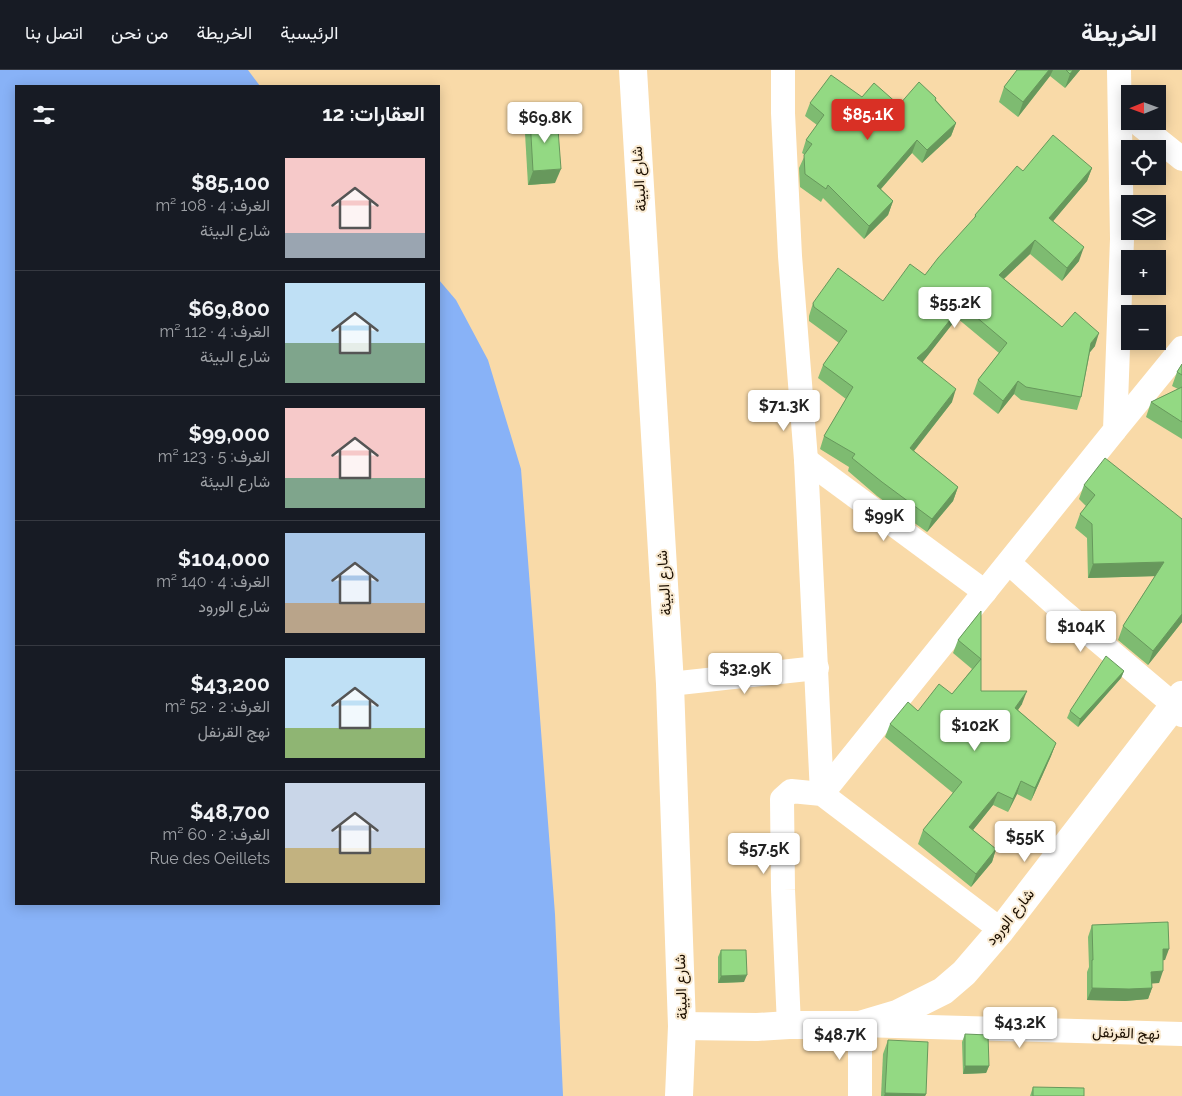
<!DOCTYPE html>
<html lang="ar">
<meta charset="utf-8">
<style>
:root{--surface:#171b24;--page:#20242c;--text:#f1f3f6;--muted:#9ea1a6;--line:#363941;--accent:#d93025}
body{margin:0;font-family:Raleway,Vazirmatn,sans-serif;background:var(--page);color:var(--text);direction:rtl;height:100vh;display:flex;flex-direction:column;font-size:19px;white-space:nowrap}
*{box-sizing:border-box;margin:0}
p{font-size:16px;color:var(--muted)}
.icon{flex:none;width:28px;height:28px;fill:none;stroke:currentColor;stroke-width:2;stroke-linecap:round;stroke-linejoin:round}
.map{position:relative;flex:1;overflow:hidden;direction:ltr}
.drawer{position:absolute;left:15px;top:15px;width:425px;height:820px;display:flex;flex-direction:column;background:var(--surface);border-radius:0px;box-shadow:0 2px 12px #0003;direction:rtl}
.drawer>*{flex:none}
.needle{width:32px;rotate:269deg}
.fabs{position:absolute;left:1121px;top:15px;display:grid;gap:10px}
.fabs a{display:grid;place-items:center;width:45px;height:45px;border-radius:0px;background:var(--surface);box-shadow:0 2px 12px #0003;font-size:25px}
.price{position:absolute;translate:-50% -42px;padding:0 11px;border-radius:5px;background:#fff;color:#222;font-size:16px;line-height:32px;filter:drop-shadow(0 1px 2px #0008)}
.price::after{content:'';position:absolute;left:50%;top:30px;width:15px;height:11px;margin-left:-8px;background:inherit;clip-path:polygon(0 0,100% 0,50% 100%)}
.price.current{background:var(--accent);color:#fff}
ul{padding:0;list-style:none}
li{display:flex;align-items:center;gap:15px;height:125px;padding:0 15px}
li+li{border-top:1px solid var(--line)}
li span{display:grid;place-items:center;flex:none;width:140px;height:100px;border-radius:0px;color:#555}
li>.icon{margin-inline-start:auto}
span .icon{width:60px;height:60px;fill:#fffc;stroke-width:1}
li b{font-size:21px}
h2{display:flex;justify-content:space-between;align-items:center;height:60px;padding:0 15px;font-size:21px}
header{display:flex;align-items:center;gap:30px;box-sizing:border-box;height:70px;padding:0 25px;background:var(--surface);border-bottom:1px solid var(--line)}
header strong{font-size:24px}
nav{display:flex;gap:28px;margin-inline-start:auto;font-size:18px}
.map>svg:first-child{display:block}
</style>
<header>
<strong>الخريطة</strong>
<nav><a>الرئيسية</a><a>الخريطة</a><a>من نحن</a><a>اتصل بنا</a></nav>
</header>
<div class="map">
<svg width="1182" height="1026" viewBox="0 0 1182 1026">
<rect width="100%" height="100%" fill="#f9daa8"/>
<path fill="#88b2f7" d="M0 0H248L260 16H16V834H439V210L456 230 488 290 521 399 555 844 563 1026H0Z"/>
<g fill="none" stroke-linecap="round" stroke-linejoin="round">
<g stroke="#fff" stroke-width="24">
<path d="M783 0V43L790 186 806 390 822 724"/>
<path d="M1135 51 1182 89"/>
<path d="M1115 360 1182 278"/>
<path d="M806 390 985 522"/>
<path d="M1009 493 1059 538 1174 635 1182 645"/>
<path d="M670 614 817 598"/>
<path d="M822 724 1115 360 1122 169 1119 0"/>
<path d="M789 955 783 820 782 729 791 721 822 724 1001 860"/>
<path d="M860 1026V955L1182 964"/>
</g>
<g stroke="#fff" stroke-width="28">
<path d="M633 0 670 614 682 956 679 1026"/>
<path d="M682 956 757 957 789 955H860L897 944 943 921 964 903 1001 860 1182 625"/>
</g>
</g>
<g fill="#7ebb71">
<path d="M1017 0H1080L1065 18 1050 6 1018 47 999 32 1004 17Z"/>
<path d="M936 28V30L956 53 951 66 922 93 912 83 881 119 893 131 888 145 864 169 823 128 821 132 800 117 799 98 805 85 802 83 806 70 817 55 805 46 810 33 899 35Z"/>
<path d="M530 48 555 113 528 115 525 63Z"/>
<path d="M1092 98 1087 111 1053 151 1079 191 1062 211 1030 184 1004 209 1062 257 1095 276 1090 282 1081 327 1077 340 1021 330 1014 324 998 344 973 324 978 310 999 283 957 248 922 292 952 332 914 381 958 417 953 431 927 462 877 426 848 401 849 397 820 379 824 366 846 329 818 308 823 295 839 273 809 251V246L813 233 883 231 925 205 974 149 975 145 1023 101Z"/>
<path d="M1182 294V369L1146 347 1151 332 1178 319 1172 316 1177 302Z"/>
<path d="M1084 415 1182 449V552L1148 595 1118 570 1123 556 1155 506 1088 508 1087 468 1075 458 1080 444 1086 436 1079 429Z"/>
<path d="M981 541V621L1022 634 1018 640 1056 673 1051 686 1031 731 1017 724 1008 742 993 735 973 760 996 779 992 792 971 817 918 774 923 760 953 723 885 667 890 654 952 624 972 599 953 583 958 570Z"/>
<path d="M1124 601 1121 608 1078 657 1067 648 1070 641Z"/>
<path d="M1092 855 1165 890H1163L1159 913H1152V918L1148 929 1125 931 1087 930V902L1089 897 1088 867Z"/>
<path d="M721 880 744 912 718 913V887Z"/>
<path d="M965 964 989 996 986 1003 963 1004 962 972Z"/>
<path d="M888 970 926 1024 925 1026H881L883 984Z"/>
<path d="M1033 1017 1084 1026H1030Z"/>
</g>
<g fill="#67985c">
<path d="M1049 0H1053L1050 6 1018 47 1023 32Z"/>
<path d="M1073 0H1080L1065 18 1070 4Z"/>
<path d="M956 53 951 66 922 93 927 80Z"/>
<path d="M917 70 912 83 872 129 877 116Z"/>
<path d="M1092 98 1087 111 1044 162 1049 148Z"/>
<path d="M561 99 555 113 528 115 533 101Z"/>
<path d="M893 131 888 145 864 169 869 156Z"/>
<path d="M1035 170 1030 184 994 218 999 205Z"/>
<path d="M1084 177 1079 191 1062 211 1067 198Z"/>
<path d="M962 235 957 248 922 293 917 288Z"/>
<path d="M1099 263 1095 276 1086 287 1091 273Z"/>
<path d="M1018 311 1014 324 998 344 1003 331Z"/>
<path d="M956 319 952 332 905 392 910 378Z"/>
<path d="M958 417 953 431 927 462 932 449Z"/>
<path d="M1164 492 1159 506 1088 508 1093 494Z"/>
<path d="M1182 544V552L1148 595 1153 581Z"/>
<path d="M1124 601 1121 608 1078 657 1080 649Z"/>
<path d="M1027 621 1022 634 1010 651 1015 638Z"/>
<path d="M1056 673 1051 686 1031 731 1035 718Z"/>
<path d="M1021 711 1017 724 1008 742 1013 729Z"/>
<path d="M998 722 993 735 965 770 969 757Z"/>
<path d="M996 779 992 792 971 817 976 804Z"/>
<path d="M1163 879H1169L1165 890 1158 891Z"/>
<path d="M1163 901 1159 913 1147 914 1151 902Z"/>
<path d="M747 905 744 912 718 913 721 906Z"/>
<path d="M1092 918H1152L1148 929 1125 931 1087 930Z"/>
<path d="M965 996H989L986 1003 963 1004Z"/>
<path d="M885 1023 926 1024 925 1026H884Z"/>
</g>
<g fill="#93d983" stroke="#67985c">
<path d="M1017 0H1049L1023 32 1004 17Z"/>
<path d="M1066 0H1073L1070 4Z"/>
<path d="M831 5 862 27 874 13 899 35 919 12 936 28 935 30 956 53 927 80 917 70 877 116 893 131 869 156 828 115 826 119 805 104 804 85 812 74 806 70 824 45 810 33Z"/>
<path d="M557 46 561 99 533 101 530 48Z"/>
<path d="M1053 65 1092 98 1049 148 1084 177 1067 198 1035 170 999 205 1062 257 1075 242 1099 263 1091 273 1081 327 1026 317 1018 311 1003 331 978 310 1007 273 962 235 927 279 917 288 956 319 910 378 958 417 932 449 882 412 852 388 855 384 824 366 853 317 823 295 847 261 814 237 813 233 838 198 883 231 910 194 925 205 938 188 976 146 975 145 1017 96 1023 101Z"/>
<path d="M1182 294V305L1177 302Z"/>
<path d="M1182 317V352L1151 332Z"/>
<path d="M1105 388 1182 449V544L1153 581 1123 556 1164 492 1093 494 1092 454 1080 444 1095 425 1084 415Z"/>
<path d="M981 541V621H1027L1015 638 1056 673 1035 718 1021 711 1013 729 998 722 969 757 996 779 976 804 923 760 962 712 890 654 908 632 918 641 939 614 952 624 981 589 958 570Z"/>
<path d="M1106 586 1124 601 1080 649 1070 641Z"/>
<path d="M1168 852 1169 879H1163V901L1151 902 1152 918 1129 919 1092 918V890H1093L1092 855Z"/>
<path d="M721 880H746L747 905 721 906Z"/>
<path d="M965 964 988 965 989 996H965Z"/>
<path d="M888 970 928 972 926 1024 885 1023Z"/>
<path d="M1033 1017 1084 1018V1026H1033Z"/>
</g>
<g text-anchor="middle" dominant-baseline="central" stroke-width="4" stroke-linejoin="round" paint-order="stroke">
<g font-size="15" fill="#1c0f00" stroke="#f9ead1">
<text transform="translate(639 109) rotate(-94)">شارع البيئة</text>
<text transform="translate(664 513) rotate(-94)">شارع البيئة</text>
<text transform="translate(1010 847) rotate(-51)">شارع الورود</text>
<text transform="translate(681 917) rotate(-92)">شارع البيئة</text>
<text transform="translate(1126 963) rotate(2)">نهج القرنفل</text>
</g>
</g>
</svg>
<div class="fabs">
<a><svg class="needle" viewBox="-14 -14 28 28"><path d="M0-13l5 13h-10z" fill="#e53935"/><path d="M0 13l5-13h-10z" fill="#9ea1a6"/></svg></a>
<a><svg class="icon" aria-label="locate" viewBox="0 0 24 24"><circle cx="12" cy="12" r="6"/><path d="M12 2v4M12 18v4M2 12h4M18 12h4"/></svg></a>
<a><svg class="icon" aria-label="layers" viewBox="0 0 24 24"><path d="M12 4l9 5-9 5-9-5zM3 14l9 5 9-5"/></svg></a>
<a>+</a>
<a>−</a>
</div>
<b class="price current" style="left:868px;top:71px">$85.1K</b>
<b class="price" style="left:545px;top:74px">$69.8K</b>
<b class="price" style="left:955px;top:259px">$55.2K</b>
<b class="price" style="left:784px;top:362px">$71.3K</b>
<b class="price" style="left:884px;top:472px">$99K</b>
<b class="price" style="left:1081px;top:583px">$104K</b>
<b class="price" style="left:745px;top:625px">$32.9K</b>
<b class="price" style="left:975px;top:682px">$102K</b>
<b class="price" style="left:1025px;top:793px">$55K</b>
<b class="price" style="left:764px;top:805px">$57.5K</b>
<b class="price" style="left:1020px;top:979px">$43.2K</b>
<b class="price" style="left:840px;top:991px">$48.7K</b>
<section class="drawer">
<h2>العقارات: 12<svg class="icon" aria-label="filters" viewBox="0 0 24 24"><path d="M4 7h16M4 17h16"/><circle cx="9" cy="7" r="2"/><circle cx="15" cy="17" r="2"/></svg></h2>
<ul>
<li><span style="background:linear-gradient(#f6c9c9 75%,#9aa5b1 0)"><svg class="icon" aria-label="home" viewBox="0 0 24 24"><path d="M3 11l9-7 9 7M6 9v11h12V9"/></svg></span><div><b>$85,100</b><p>الغرف: 4 · 108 m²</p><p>شارع البيئة</p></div></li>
<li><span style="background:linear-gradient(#bfe0f5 60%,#7fa58c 0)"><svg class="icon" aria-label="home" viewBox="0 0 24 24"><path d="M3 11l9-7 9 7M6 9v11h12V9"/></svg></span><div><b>$69,800</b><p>الغرف: 4 · 112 m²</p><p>شارع البيئة</p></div></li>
<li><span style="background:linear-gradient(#f6c9c9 70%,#7fa58c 0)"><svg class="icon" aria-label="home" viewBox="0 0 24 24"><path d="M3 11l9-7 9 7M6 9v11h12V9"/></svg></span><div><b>$99,000</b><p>الغرف: 5 · 123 m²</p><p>شارع البيئة</p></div></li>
<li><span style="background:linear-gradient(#a9c7e8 70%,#b9a48a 0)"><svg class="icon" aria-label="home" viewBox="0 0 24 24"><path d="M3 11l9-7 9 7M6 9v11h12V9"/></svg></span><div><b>$104,000</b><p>الغرف: 4 · 140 m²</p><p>شارع الورود</p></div></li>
<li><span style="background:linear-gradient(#bfe0f5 70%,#8fb573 0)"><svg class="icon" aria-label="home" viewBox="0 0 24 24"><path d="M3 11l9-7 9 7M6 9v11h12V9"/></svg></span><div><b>$43,200</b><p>الغرف: 2 · 52 m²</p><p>نهج القرنفل</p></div></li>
<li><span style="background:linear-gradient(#c9d6e8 65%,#c2b280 0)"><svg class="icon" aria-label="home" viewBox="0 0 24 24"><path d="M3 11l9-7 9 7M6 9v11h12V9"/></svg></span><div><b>$48,700</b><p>الغرف: 2 · 60 m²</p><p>Rue des Oeillets</p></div></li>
</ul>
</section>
</div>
